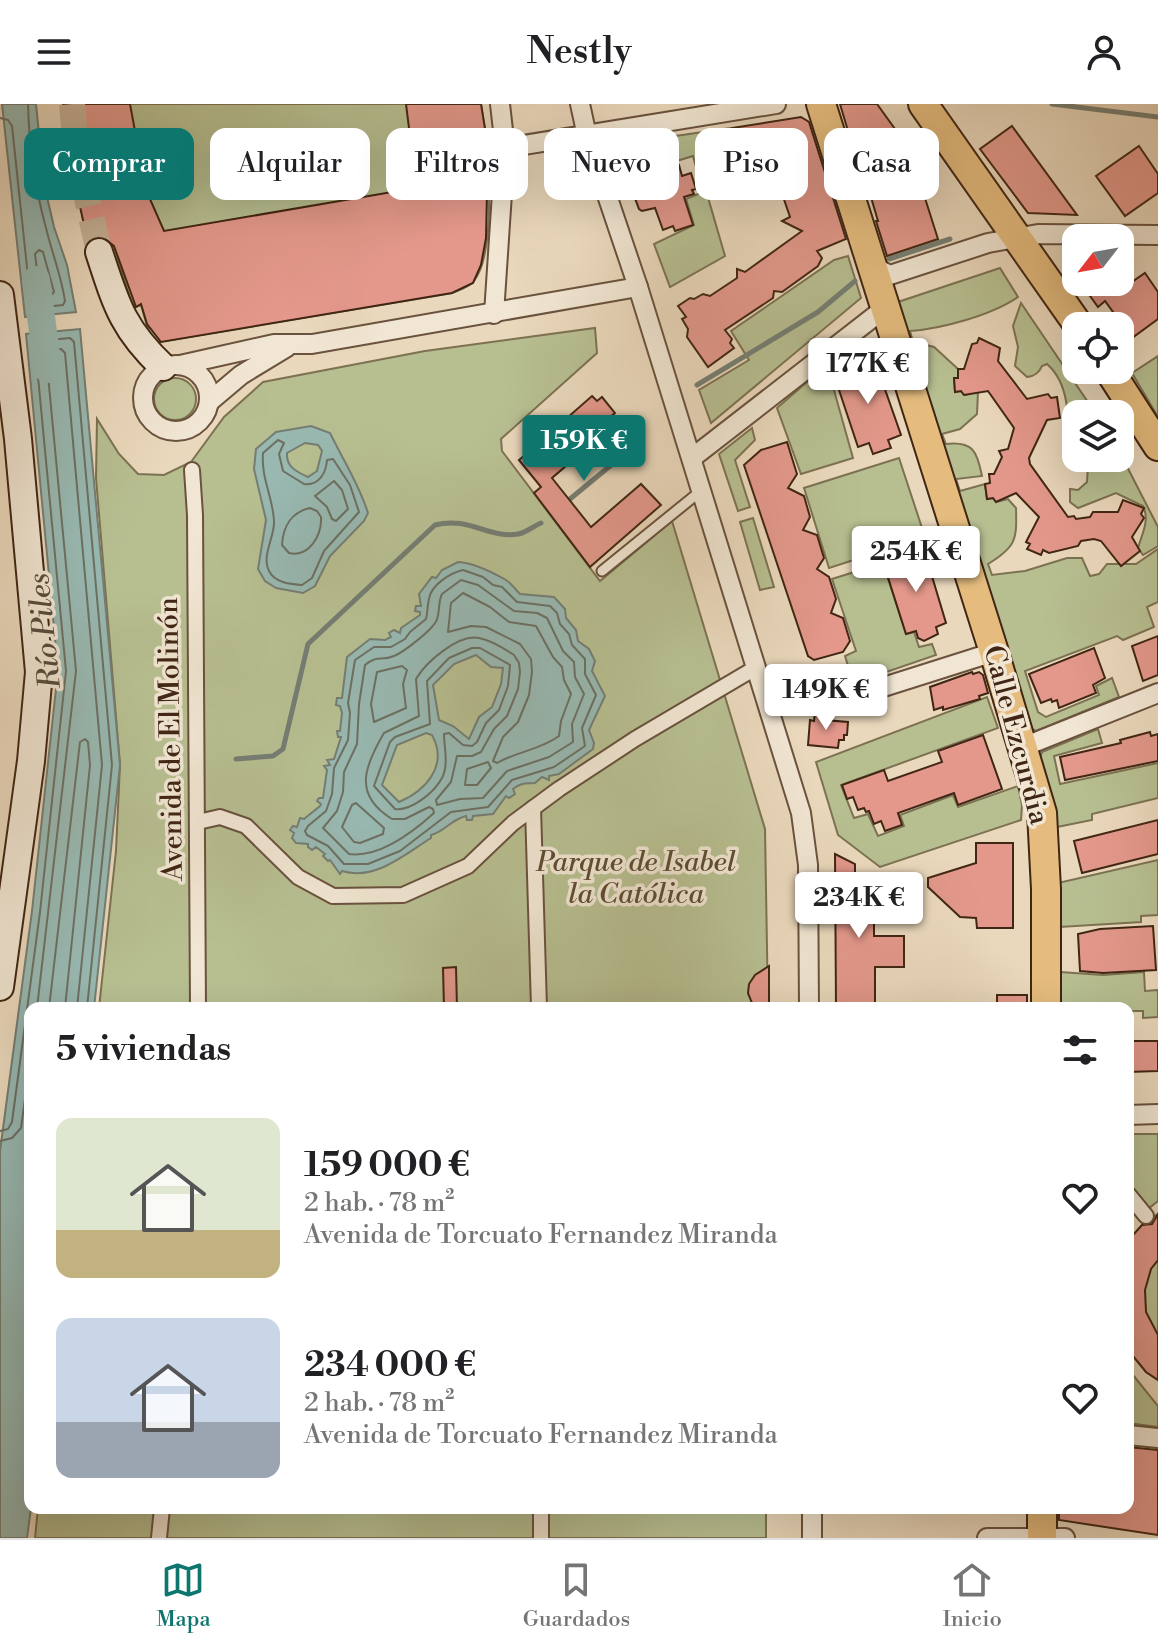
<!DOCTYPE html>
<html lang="es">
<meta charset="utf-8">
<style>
:root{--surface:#fff;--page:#f2f2f2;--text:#202124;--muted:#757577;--line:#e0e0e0;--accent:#0f766e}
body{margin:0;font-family:"Libre Bodoni",serif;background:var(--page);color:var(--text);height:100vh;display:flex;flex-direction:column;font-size:30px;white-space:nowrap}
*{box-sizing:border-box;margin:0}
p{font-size:26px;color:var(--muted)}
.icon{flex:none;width:44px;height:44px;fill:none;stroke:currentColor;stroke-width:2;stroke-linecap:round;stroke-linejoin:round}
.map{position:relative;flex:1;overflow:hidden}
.details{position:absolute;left:24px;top:898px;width:1110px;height:512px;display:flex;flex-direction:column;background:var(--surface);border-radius:16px;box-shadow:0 8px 32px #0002}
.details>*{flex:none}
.guide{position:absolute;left:24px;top:24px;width:1110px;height:72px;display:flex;gap:16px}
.needle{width:52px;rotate:239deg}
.buttons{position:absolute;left:1062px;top:120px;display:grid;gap:16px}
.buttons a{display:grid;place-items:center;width:72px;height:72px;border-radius:16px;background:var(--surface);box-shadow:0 8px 32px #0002;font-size:40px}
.price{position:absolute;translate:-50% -68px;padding:0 18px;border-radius:8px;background:#fff;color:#222;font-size:26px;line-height:52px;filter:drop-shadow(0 2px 4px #0008)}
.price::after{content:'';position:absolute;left:50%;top:48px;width:24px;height:18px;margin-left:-12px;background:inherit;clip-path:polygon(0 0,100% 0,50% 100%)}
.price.on{background:var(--accent);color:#fff}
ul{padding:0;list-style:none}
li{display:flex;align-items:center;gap:24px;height:200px;padding:0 32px}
li span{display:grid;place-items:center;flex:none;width:224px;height:160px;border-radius:16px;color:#555}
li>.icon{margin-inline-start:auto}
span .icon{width:96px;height:96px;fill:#fffc;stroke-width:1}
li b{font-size:34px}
h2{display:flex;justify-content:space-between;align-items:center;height:96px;padding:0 32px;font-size:34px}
.pill{padding:0 28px;border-radius:16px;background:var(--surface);box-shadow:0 8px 32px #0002;font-size:28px;line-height:72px}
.pill.on{background:var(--accent);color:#fff}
header{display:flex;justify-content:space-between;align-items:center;height:104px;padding:0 32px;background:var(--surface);font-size:36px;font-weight:600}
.tabs{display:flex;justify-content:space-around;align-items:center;height:112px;border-top:2px solid var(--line);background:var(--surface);font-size:22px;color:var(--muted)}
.tabs a{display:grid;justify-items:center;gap:4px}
.tabs .on{color:var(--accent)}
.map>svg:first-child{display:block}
</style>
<header><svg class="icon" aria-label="menu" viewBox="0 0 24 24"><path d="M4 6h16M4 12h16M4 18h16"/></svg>Nestly<svg class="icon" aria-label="person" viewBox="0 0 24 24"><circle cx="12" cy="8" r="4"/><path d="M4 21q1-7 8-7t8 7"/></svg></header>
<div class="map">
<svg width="1158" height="1434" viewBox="0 0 1158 1434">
<rect width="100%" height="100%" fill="#ead8bc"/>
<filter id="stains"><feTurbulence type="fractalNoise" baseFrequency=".0025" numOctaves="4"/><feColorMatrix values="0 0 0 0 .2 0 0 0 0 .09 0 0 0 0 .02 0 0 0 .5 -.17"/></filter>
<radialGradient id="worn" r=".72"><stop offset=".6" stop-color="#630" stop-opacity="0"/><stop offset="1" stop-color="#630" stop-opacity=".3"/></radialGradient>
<g fill="#b7bf91" stroke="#7c7252" stroke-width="2">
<path d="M64 0H481C488 39 498 146 474 177 469 183 459 186 452 189L152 239 141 201 133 204 114 142 95 148 83 116Z"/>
<path d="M730 24 746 66 705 83 725 152 670 183 654 140 694 121 686 95 703 88 693 52 631 71 626 53 631 44 641 37Z"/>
<path d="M848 152 861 194 711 319 699 286 749 256 731 227 834 156Z"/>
<path d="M1000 164 1018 193C992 211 941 225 910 227L913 238 934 243 958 265V274L954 275 955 288 961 287 965 291 978 287 977 310 960 325 942 330 946 340C973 337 977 347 982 372L956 375 960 387 985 380 987 395 993 394 996 398 1008 395 1016 404C1017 436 1016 443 988 460L992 471 1025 467 1067 454H1082L1090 472 1099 470 1107 460H1136L1158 445V498L1147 503 1154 523 1123 536 1117 532 1025 567 1038 608 1046 613 1099 591 1096 582 1112 574 1119 593 1036 627 1031 624 898 198Z"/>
<path d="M1021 199 1096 310H1076V352L1067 350C1068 320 1072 282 1047 260L1042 262C1039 269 1035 272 1027 273L1015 262 1018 243 1013 222Z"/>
<path d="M595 224 597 249 501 335 502 347 600 477 672 417 765 725 768 904H99L116 747 120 661 96 374 97 315 119 350 138 370 164 371 191 358 224 313 263 278 425 247Z"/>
<path d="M851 240 856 252 830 272 853 354 801 370 777 304Z"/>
<path d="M1158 252V313L1132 269Z"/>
<circle cx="175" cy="295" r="21"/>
<path d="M752 324 755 336 735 356 750 403 738 407 719 350Z"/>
<path d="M1120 349 1158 423V442L1143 451 1138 444C1142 430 1150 416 1143 402L1116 389 1078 404 1070 398V385L1078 386 1087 378 1088 361 1081 354H1120Z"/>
<path d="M899 354 925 433 829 464 804 384Z"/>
<path d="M753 414 774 483 760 486 740 418Z"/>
<path d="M883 459 906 530 914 528 919 543 932 540 936 551 866 575H852L845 552 856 547 832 475Z"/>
<path d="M987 593 998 624 841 681 854 714 868 710 878 732 904 722 900 711 953 691 958 703 1018 682 1022 701 1021 716 880 763 838 731 816 658Z"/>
<path d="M1098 625 1102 639 1054 652 1060 680 1158 659V694L1092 710V716L1057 723 1056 710 1040 654 1042 648Z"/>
<path d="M1158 756V811L1141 812V818L1060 823 1058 779Z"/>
<path d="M1060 868 1103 871 1144 868 1145 887 1158 886V913L1143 914V907H1128V904H1061Z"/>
<path d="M1128 1030H1158V1097L1148 1105 1128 1082Z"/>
<path d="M1158 1110V1276L1146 1268 1128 1246V1139L1145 1118Z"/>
<path d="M1133 1271 1158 1302V1323L1128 1319V1275Z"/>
<path d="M38 1404H766V1434H35Z"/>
</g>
<g fill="#98b9b2" stroke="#757e73" stroke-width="2" fill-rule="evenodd">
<path d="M2 0H36L44 80 54 123 67 161 76 208 25 213Z"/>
<path d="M80 225 120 661 94 904H30L31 1404 27 1434H0V1047L32 807 58 566 26 230Z"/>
<path d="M311 322 330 329C343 356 359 380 368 409L364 417 330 452 315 482 303 489 276 484 265 477 258 465 266 416 254 365 256 345 276 328ZM305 339 318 341 322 347 317 367 308 373C297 368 286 363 287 349Z"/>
<path d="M458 458C475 459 492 468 506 476 511 479 516 486 520 490L554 493 565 505 566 514 576 526 578 537 589 545 595 557 592 567 605 592 589 626 594 639 593 645 559 670 549 672V676L542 673 535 679C526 680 522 678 513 685L515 690 509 694 506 692 493 710 473 712 472 716H467L466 712C450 716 446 727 431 731V734C404 751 375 777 342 767L340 770 330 756 328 757 323 752 325 750 316 743 312 746 308 743V740L296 739 292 734 294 729 290 726 293 722 297 723 300 714 304 715 320 702 321 700 317 697 319 694H323L327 666 324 662 330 661 327 656 334 655 341 633H338L337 627H340L342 609 340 602 336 601 337 594H342L347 553 370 535 385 536 391 533 389 529 394 526 400 529 401 524 420 511V508L415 507 416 502H421L419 490 432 473 436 474 442 466ZM476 551 491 563 503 564 501 580 492 603 479 613 469 635 453 622 439 616 433 581 454 560ZM426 629 432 631C449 662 425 687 399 698L382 681 397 641Z"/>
</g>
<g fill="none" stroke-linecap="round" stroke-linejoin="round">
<g stroke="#6c7063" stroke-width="2">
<path d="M0 14 8 16 12 22 31 201 35 204 63 201 65 197C61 171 52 149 46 124 35 84 29 41 28 0"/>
<path d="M39 146 43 148 54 188 50 192 43 193 40 190 35 150Z"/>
<path d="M278 336 284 339 279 350 283 367 304 380C319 382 326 369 327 356L333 355 350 381 359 408 324 447 312 474 302 481C290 480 275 479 269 467 261 453 275 432 274 417 273 393 261 375 263 349Z"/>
<path d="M334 377 342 386 348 405 336 417 332 415 327 403 315 392Z"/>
<path d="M310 404 317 407 321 413C322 431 309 454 289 449L282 441C283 422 292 408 310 404Z"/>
<path d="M463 466 483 473 493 481 502 483 517 498 550 502 557 509 560 520 569 530 572 541 585 555V570L596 591 582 624 585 642 554 663 512 676 488 703 451 708 400 747 368 760H344L328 742 307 731 305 727 308 722 326 707 332 690 334 664 348 636 350 609 348 599 355 556 374 543H391L405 535 410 528 426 515C428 508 427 502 429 495 431 481 450 469 463 466Z"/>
<path d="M461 476 478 481 514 507 537 509 547 514 563 547 574 558 575 573 584 590 572 620 573 638 549 653 507 667 483 694 460 695 437 701 436 696 451 678 457 652H472L481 648 494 625 507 612 518 585 520 568 519 559 514 551C505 545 490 536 479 534 458 530 426 558 416 575L419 612 384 629C364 663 353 691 392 715H405L429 703 433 705 434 709C413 728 379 754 349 750L323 724 337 707 343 688 344 668 357 640 359 600 365 561C378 550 381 558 394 552 404 548 435 524 437 515 440 507 438 498 442 490Z"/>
<path d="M463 489 490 503 509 518 536 522 553 553 562 563 564 576 571 590 561 617 559 632C540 646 518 647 497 659L493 657 503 633 518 618 529 591 532 568 531 555 520 540 486 523 471 522 448 528 451 499Z"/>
<path d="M472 544H480L510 561 508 582 499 606 486 619 477 638 472 642 463 641 449 629 444 630C444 643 449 660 442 674 434 689 411 707 395 705L374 682 390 638 395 633 430 620 427 577 449 554Z"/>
<path d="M402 562 407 566 403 580 406 604 374 618 371 600 377 568Z"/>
<path d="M488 658 491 664 477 681H465L467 665Z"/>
<path d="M356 699 384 724 383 730 360 739 354 738 342 723 352 701Z"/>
<path d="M37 904 76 567 46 250 49 246 61 245 65 249 102 661 77 904"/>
<path d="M49 904 80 638 85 635 88 638 90 661 65 904"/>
<path d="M0 1027 8 1025 12 1018 40 808 66 567 35 241 39 237 70 234 74 238 112 661 87 904"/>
<path d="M0 1037 12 1034 21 1024 30 959"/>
</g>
<g stroke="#757e73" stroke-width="5">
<path d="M1052 0 1158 13"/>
<path d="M889 155 950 135"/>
<path d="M697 281 818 208 855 177"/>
<path d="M570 395 639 338"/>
<path d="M236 655 273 652 283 645 308 540 435 421C469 412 489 435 518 430 525 429 534 422 541 419"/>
</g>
<path stroke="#98b9b2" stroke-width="28" d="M36 176 48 265"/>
</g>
<g fill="#e3988b" stroke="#402614" stroke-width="2">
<path d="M63 0H130L146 86 164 127 410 85 411 40 406 0H481L488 43 486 134 481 161 473 179 452 189 161 238 147 220 141 200 136 203 114 142 103 133 90 135 83 116 70 59Z"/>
<path d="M840 0H877L918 57 925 79 922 80 924 91 938 135 887 152 876 117H878L865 73 862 74Z"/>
<path d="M801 13 809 18 846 135 817 147 822 154 818 162 782 188 774 187 773 194 725 226 732 235 730 239 734 244 708 263 687 233 688 225 682 215 686 213 678 202 690 194 694 195 703 190 710 192 737 174V165L745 168 802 127 782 117 790 113 776 72 773 71 768 56 747 64 732 24Z"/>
<path d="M1012 22 1077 111 1028 109 980 45Z"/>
<path d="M1139 42 1158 70V89L1125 112 1096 72Z"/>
<path d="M679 61 682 72 691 69 696 85 692 86 694 90 684 93 693 121 675 127 673 122 663 126 655 104 642 107 639 105 633 89 642 85 639 74Z"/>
<path d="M1145 169 1158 188V215L1132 234 1105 197 1098 203 1080 178H1119L1123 184Z"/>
<path d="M979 234 1000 244 998 257 1027 295 1048 290 1051 294 1057 293 1060 314 1047 316 1029 354 1030 360 1068 413 1074 412 1076 415 1090 413 1093 408H1118L1123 396 1144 404 1141 410 1144 414 1132 433 1140 447 1121 462 1101 437 1094 435 1081 437 1078 442 1049 449 1043 446 1041 451 1027 445 1030 440 1026 438 1039 413 1016 389 996 398 993 394 987 395 985 380 990 379 989 370H994L1002 353 999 347 1008 345 1014 324 988 287 964 291 961 287 955 288 954 274H958V265H964L972 240 977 239Z"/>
<path d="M862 256 864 261 875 257 901 331 888 336 891 344 873 350 869 339 858 343 834 271 842 269 840 265Z"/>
<path d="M592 292 597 297 602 293 615 309 610 313 615 320 552 374 591 423 641 380 661 401 590 463 534 389 541 383 519 356Z"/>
<path d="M787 338 797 370 788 384 804 392 810 413 803 426 817 431 824 454 817 465 829 473 836 495 831 509 843 514 850 537 843 548 814 556 808 552 744 361 761 346Z"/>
<path d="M904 446 912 447 913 453 925 449 946 519 936 523 938 530 924 537 918 534 916 527 906 530 885 464 895 460 893 454 896 448Z"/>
<path d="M1158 532V571L1143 577 1132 542Z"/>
<path d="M1094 544 1105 574 1093 581 1096 589 1059 604 1057 596 1052 598 1051 595 1041 599 1029 570Z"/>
<path d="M972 568 973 570 979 568 983 571 988 589 979 592 980 595 943 606V603L934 606 930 583Z"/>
<path d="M815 608 826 609 825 616 848 618 847 631H844V636H839L838 644 808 641 810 616 814 617Z"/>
<path d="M1150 628 1151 632 1158 630V657L1065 676 1060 653 1121 639 1120 636Z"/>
<path d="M983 631 1002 685 958 701 954 689 898 709 902 721 885 727 881 717 874 720 869 707 866 708 864 704 858 706 853 693 847 695 842 681 884 666 888 677 942 658 938 647Z"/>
<path d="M1158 716V750L1082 769 1074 737Z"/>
<path d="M976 739H1013V824H977L976 814 960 813 928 783V774L976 759Z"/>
<path d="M835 750 855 760V773H874V832H904V863H875V904H836Z"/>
<path d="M1153 822 1156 866 1103 869 1080 867 1078 830 1100 825Z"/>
<path d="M769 862V904H754L748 889 749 880 755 871Z"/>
<path d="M456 863 457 904H444L443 864Z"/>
<rect x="997" y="891" width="30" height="13"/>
<path d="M1128 937H1158V967L1128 968Z"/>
<path d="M1158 1110V1156L1151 1165 1145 1186 1146 1208 1158 1231V1276L1146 1268 1128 1246V1131H1133L1142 1121 1152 1120Z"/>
<path d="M1128 1343 1158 1346V1431L1059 1416V1404H1128Z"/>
</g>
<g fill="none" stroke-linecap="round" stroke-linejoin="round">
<path stroke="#c8b49a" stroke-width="26" stroke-dasharray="26 13" stroke-linecap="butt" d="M72 0 76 45 99 148"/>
<g stroke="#6a523e" stroke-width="13">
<path id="service" d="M602 467 702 386"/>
</g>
<g stroke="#6a523e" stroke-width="18">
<g id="pedestrian">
<path d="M192 366 195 411 198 904"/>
<path d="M533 704 539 904"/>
<path d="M198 718 220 713 246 722 298 773 333 792 403 791 468 762 513 719 559 685 635 635 757 563"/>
<path d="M1128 1090 1146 1112"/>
<path d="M541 1404V1434"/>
<path d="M159 1434 162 1404"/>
</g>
</g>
<g stroke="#6a523e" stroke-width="22">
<g id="minor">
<path d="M580 0 587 32 638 183 801 709 808 761 809 904"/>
<path d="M505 44 776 0"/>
<path d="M872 162 890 171 988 139 1038 130 1158 131"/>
<path d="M494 210 505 44 500 0"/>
<circle cx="176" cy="294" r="33"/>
<path d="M180 261 274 240H312L638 183"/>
<path d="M209 298 241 271 287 243"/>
<path d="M692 354 885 204 886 195"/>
<path d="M764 586 843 590 874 586 994 548"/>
<path d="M1023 643 1158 589"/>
<path d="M1128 1011 1158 1010"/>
<path d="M1128 1331 1158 1334"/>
<path d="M812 1404V1434"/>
<path d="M987 1434H1065"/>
</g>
</g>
<g stroke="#402614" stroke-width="30">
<g id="secondary">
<path d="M99 148C116 200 122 224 163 263"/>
<path d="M0 191 18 335 39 568 31 657 0 883"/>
</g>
</g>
<g stroke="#402614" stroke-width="32">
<g id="primary">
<path d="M821 0 994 548 1042 709 1046 785V904"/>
<path d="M923 0 1079 222"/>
<path d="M1109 266 1158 342"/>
<path d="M1042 1434V1404"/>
</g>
</g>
<use href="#service" stroke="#f1e6d3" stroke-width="9"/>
<use href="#pedestrian" stroke="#f1e6d3" stroke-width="14"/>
<use href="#minor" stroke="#f1e6d3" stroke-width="18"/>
<use href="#secondary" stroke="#f1e6d3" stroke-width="26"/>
<use href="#primary" stroke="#e5bc7e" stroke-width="28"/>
</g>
<g text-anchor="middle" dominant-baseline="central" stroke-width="7" stroke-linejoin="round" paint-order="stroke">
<g font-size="28" fill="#402614" stroke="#f1e6d3">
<text transform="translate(1016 631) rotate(75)">Calle Ezcurdia</text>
<text transform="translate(171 635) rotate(-91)">Avenida de El Molinón</text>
</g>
<g font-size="28" font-style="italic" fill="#5e4c33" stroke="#f1e6d3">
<text x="636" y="758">Parque de Isabel<tspan x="636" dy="32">la Católica</tspan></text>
</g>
<g font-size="30" font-style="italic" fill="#564b3c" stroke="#f1e6d3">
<text transform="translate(45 527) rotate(-96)">Río Piles</text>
</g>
</g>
<rect width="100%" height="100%" filter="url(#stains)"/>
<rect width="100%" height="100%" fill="url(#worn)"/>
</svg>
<div class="buttons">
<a><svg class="needle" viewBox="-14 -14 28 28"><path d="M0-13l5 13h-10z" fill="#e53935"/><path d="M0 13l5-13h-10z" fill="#757577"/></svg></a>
<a><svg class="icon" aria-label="locate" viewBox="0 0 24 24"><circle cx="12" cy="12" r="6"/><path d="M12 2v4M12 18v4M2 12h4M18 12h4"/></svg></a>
<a><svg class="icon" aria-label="layers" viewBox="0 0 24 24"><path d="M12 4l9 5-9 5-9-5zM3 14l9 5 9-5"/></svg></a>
</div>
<b class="price" style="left:868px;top:302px">177K €</b>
<b class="price on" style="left:584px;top:379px">159K €</b>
<b class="price" style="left:916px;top:490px">254K €</b>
<b class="price" style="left:826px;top:628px">149K €</b>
<b class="price" style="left:859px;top:836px">234K €</b>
<div class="guide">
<a class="pill on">Comprar</a>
<a class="pill">Alquilar</a>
<a class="pill">Filtros</a>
<a class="pill">Nuevo</a>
<a class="pill">Piso</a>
<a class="pill">Casa</a>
</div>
<section class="details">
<h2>5 viviendas<svg class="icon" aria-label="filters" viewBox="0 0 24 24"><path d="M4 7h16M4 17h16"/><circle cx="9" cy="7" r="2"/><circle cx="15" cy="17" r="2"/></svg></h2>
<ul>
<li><span style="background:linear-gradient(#dfe7d0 70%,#c2b280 0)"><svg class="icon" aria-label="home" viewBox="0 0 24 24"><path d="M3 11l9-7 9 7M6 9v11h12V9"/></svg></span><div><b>159 000 €</b><p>2 hab. · 78 m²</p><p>Avenida de Torcuato Fernandez Miranda</p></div><svg class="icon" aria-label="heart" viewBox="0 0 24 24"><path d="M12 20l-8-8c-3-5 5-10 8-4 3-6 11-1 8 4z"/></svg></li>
<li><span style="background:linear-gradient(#c9d6e8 65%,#9aa5b1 0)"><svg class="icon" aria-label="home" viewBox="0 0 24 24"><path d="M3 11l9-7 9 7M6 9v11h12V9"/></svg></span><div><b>234 000 €</b><p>2 hab. · 78 m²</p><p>Avenida de Torcuato Fernandez Miranda</p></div><svg class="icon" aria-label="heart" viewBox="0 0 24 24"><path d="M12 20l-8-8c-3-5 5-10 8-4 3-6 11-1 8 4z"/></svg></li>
</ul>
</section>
</div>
<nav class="tabs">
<a class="on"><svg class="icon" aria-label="map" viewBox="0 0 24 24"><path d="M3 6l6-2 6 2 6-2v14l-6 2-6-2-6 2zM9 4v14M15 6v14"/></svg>Mapa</a>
<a><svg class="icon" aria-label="saved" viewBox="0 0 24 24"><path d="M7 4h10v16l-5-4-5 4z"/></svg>Guardados</a>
<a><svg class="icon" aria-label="home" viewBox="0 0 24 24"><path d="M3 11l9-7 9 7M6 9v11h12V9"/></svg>Inicio</a>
</nav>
